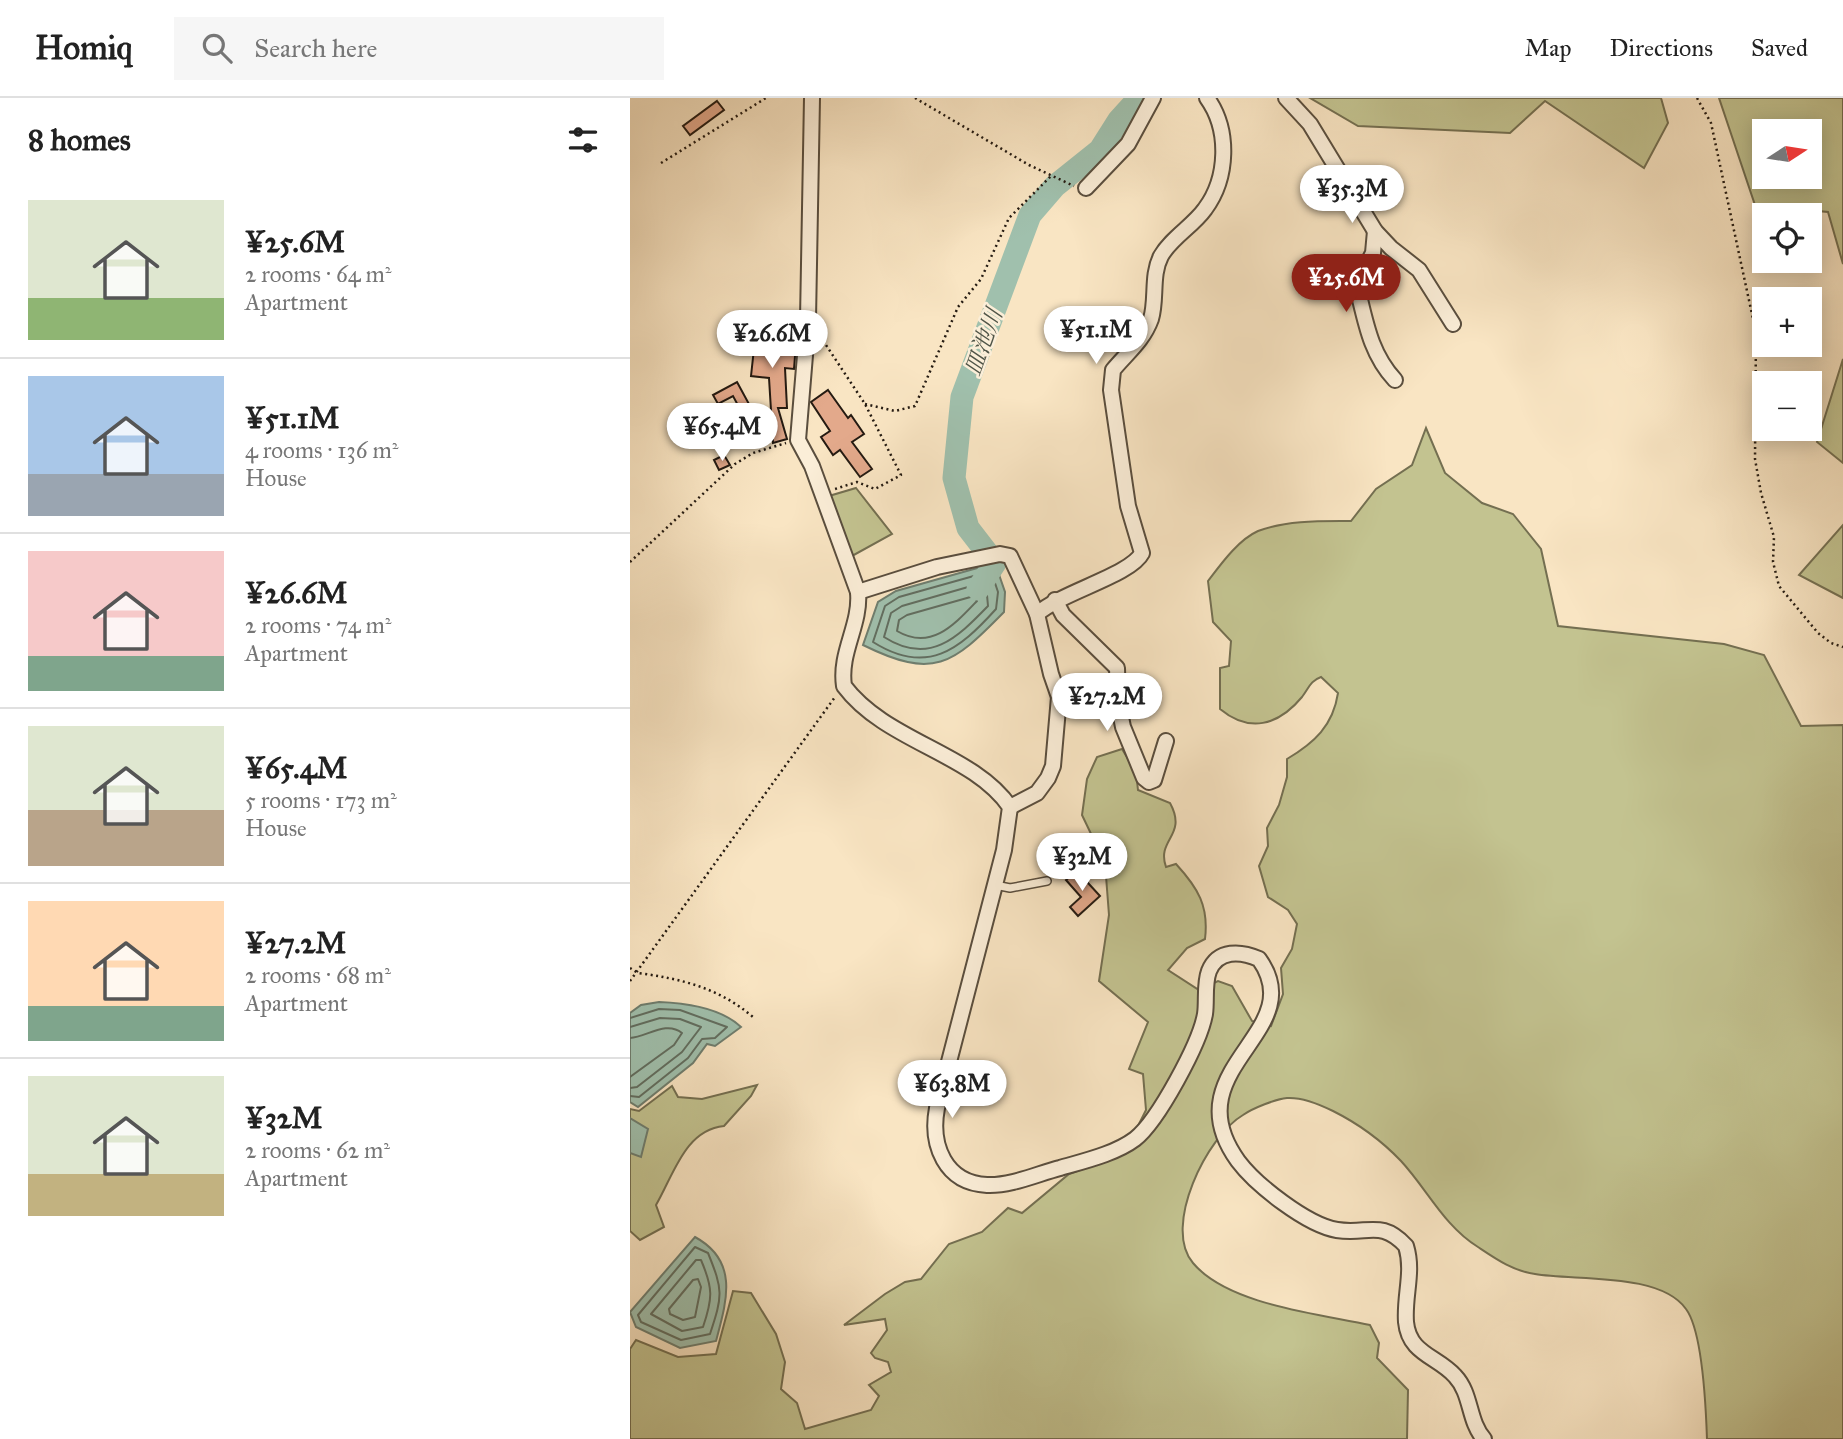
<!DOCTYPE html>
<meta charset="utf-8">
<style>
:root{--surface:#fff;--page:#f6f6f6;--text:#222;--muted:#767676;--line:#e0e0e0;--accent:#8f2418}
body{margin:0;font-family:"IM FELL Great Primer","Noto Serif JP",serif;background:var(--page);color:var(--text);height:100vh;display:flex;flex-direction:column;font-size:26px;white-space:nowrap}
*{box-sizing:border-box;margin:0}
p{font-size:23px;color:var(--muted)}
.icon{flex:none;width:38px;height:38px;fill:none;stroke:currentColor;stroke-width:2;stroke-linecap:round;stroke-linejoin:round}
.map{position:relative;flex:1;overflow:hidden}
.panel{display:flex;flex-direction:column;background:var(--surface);width:630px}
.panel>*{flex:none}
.needle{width:46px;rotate:78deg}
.buttons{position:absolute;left:1122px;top:21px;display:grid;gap:14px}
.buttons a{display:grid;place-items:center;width:70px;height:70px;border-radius:0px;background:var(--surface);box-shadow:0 4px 18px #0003;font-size:35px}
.price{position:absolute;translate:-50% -60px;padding:0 16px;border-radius:24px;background:#fff;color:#222;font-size:23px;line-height:46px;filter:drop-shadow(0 2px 4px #0008)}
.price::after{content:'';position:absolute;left:50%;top:42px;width:21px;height:16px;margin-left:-10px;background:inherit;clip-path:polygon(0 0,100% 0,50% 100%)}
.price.active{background:var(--accent);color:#fff}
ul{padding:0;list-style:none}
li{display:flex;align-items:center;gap:21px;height:175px;padding:0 28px}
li+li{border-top:2px solid var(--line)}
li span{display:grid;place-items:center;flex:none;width:196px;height:140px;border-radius:0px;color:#555}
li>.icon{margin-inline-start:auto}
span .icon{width:84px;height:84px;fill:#fffc;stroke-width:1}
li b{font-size:30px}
h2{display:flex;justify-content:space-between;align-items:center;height:84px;padding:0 28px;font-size:30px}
header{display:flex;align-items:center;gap:42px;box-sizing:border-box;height:98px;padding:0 35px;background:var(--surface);border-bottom:2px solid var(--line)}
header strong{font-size:33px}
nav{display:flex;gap:38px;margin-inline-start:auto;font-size:24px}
.search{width:490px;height:63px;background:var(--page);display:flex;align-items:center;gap:18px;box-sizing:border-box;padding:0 24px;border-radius:0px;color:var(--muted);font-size:26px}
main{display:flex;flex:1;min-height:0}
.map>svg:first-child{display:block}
</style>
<header>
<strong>Homiq</strong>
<div class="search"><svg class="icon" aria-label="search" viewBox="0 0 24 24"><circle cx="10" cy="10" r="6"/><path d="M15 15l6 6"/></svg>Search here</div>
<nav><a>Map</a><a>Directions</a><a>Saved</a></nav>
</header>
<main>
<section class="panel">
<h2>8 homes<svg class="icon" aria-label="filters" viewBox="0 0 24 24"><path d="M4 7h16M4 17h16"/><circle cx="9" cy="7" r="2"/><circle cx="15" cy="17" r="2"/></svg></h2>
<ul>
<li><span style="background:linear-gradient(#dfe7d0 70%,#8fb573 0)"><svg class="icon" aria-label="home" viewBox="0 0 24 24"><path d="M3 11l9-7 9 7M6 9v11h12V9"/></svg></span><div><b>¥25.6M</b><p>2 rooms · 64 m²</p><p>Apartment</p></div></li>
<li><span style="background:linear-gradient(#a9c7e8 70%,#9aa5b1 0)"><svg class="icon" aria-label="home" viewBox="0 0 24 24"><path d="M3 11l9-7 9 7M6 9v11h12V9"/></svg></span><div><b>¥51.1M</b><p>4 rooms · 136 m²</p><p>House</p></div></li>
<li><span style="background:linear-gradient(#f6c9c9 75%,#7fa58c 0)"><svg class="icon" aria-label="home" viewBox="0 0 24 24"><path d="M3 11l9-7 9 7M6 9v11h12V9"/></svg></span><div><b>¥26.6M</b><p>2 rooms · 74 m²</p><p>Apartment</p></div></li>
<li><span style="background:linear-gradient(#dfe7d0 60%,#b9a48a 0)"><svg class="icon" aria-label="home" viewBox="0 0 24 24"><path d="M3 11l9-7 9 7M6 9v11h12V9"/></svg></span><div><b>¥65.4M</b><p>5 rooms · 173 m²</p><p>House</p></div></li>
<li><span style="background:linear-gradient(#ffd9b3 75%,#7fa58c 0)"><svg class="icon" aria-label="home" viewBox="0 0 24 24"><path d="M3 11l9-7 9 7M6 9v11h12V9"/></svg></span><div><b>¥27.2M</b><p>2 rooms · 68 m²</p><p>Apartment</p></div></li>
<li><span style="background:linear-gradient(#dfe7d0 70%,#c2b280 0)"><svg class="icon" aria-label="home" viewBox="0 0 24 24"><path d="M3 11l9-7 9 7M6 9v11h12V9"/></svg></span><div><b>¥32M</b><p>2 rooms · 62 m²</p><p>Apartment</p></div></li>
</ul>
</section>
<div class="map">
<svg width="1213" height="1341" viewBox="0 0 1213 1341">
<rect width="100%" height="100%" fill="#f9e5c3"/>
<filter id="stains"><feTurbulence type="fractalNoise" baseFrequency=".00286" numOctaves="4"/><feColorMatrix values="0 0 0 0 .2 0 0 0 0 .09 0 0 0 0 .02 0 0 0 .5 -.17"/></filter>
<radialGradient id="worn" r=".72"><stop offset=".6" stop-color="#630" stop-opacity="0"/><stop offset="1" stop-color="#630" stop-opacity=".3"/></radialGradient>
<g fill="#c3c390" stroke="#746f51" stroke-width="2" fill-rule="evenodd">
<path d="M680 0H1031L1038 25 1014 70 915 3 880 35 728 28Z"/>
<path d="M1089 0H1213V166L1198 114 1125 107ZM1134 33H1180V79H1134Z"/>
<path d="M1213 261V365L1187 344Z"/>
<path d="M796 330 815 375 852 405 883 416 911 451 928 528 1094 546 1134 557 1171 628 1213 627V1341H1077C1076 1312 1073 1234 1056 1211 1030 1174 945 1183 905 1176 883 1173 866 1161 848 1149 814 1128 797 1091 771 1063 751 1042 729 1026 703 1013 689 1006 673 999 657 1000 646 1001 623 1010 613 1017 577 1038 532 1129 563 1165 598 1207 690 1216 740 1227L749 1245 747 1260 778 1292 777 1341H0V1251L6 1242 48 1259 86 1256 103 1193 121 1195 146 1236 155 1264 151 1291 167 1305 175 1331 241 1312 249 1298 239 1287 261 1274 258 1264 245 1260 241 1255 257 1232 255 1221 214 1227 255 1196 275 1184 291 1181 319 1146 352 1134 378 1110 392 1115 439 1076 494 1056 516 1012 513 976 499 971 518 924 469 883 479 817 475 765 452 717 457 681 467 659 492 651 506 674 508 692 540 705C558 738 526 741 536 769L546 766C568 790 579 808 575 841L557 850 538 872 569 892 588 883 602 888 622 923 641 928 653 896 651 870 662 851 667 826 658 812 638 799 629 768 638 748 637 730 649 707 657 679V661C684 645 703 628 708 595L691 579C680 583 679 590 672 599 648 628 619 635 590 611V570L599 568 601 543 583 524 578 483C591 466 608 442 628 433 657 422 691 423 721 423L746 391 782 367Z"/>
<path d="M226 390 262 436 222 458 199 398Z"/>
<path d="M1213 427V500L1169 477Z"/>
<path d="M127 987 121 998 94 1028C55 1032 44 1076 26 1107L34 1129 10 1142 0 1133V1011L9 1013 42 988 48 999 72 1001Z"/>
</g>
<g fill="#a0c0ad" stroke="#6f7e6f" stroke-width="2">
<path d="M365 465 375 494 374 514C322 567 304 582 233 547L248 504 266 493Z"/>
<path d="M29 904C55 905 91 910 111 929L85 948 77 946 63 965 8 1009 0 1004V915L11 907Z"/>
<path d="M0 1020 18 1031 11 1059 0 1055Z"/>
<path d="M65 1139C109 1163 97 1202 86 1243L50 1250 6 1229 0 1214Z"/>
</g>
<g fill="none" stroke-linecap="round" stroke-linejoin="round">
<g stroke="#626e60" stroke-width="2">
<path d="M358 474 362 476 368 494 366 511C329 552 297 578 243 544L255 508 269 499Z"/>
<path d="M352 485 356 486 358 508C327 540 299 568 254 539L261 515 272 508Z"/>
<path d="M344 498 347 503C324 527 301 553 267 533L269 522 277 517Z"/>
<path d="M0 920 29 911 50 912 97 929 85 940 72 941 58 960 9 999 0 998"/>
<path d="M0 929 30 920 50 921 71 929 52 954 7 989 0 990"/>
<path d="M0 940C17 939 36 922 52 935L44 947 0 979"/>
<path d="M65 1149 78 1155C93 1192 93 1197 80 1236L51 1242 11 1224 8 1217Z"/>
<path d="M66 1162H71C83 1190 83 1200 73 1229L52 1233 21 1216Z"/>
<path d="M63 1182 68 1181 71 1189 65 1219 53 1222 40 1216 39 1211Z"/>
</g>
<path stroke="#a0c0ad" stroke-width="23" d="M348 491 365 465 338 430 324 380 332 299 400 117 425 88 470 52 489 22 509 0"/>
</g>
<g fill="#e3a98b" stroke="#251b12" stroke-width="2">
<path d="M87 3 94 12 60 37 53 28Z"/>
<path d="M127 218 134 241 166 245 164 271 155 270 157 310H148L157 341 143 345 139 280 121 278 126 232 111 236 108 224Z"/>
<path d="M107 284 126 319 117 324 103 298 88 306 83 297Z"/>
<path d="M198 292 218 320 221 317 234 336 222 344 242 371 230 379 210 352 203 357 191 339 200 333 181 304Z"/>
<path d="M90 324 96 333 109 325 116 337 92 354 78 332Z"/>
<path d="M94 357 100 367 89 372 84 362Z"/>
<path d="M447 773 470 798 448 818 440 809 451 799 436 782Z"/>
</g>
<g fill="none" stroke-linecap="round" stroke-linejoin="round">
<g stroke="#5a4e3e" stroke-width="10">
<path id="service" d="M365 787 380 790 417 783"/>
</g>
<g stroke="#5a4e3e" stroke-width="18">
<g id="minor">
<path d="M182 0 178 221 168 342 182 368 228 494C231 527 209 554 214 588 256 644 343 655 380 709L374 752 307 1010C300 1047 315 1085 357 1087 381 1088 407 1076 430 1070 454 1063 485 1056 505 1041 528 1023 570 945 575 916 577 903 574 886 579 873 588 851 611 853 629 861 682 935 541 970 608 1063 626 1087 677 1127 707 1132 738 1137 751 1121 776 1148 784 1174 774 1197 776 1224 779 1256 807 1258 825 1278 842 1296 838 1323 854 1341"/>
<path d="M656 0 680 26 745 133 761 150 789 172 823 226"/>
<path d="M456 90 498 46 523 0"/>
<path d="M745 133 743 155 728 184V193C736 226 741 256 765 282"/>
<path d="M228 494 307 469 370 456 380 458 407 516 421 576 429 599 423 668 418 680 407 695 380 709"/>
<path d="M425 502 433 517 487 570 488 604 493 629 514 680 519 684 524 682 536 643"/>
<path d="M407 516C432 494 501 477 512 455L498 408 481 292 483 272C497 255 513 243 521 221 527 201 521 177 531 158 541 140 563 128 575 111 598 80 600 32 577 0"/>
</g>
</g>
<g stroke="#251b12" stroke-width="2.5" stroke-dasharray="2 3.5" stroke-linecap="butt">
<path d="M285 0 399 67 444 88"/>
<path d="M1067 0 1081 25 1126 235 1125 361 1131 395 1144 439 1143 464 1149 488 1188 535 1201 545 1213 549"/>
<path d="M31 65 136 0"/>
<path d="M190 238 235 306 271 377 245 391 227 384 205 391"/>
<path d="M235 306 265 313 285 308 328 209 351 181 379 120 421 78"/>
<path d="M0 464 105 366 123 355 156 345"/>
<path d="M0 870 8 875C52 881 89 890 123 919"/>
<path d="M0 883 205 599"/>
</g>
<use href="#service" stroke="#fbeed8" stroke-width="7"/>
<use href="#minor" stroke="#fbeed8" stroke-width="14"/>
</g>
<g text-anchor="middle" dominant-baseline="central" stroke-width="5" stroke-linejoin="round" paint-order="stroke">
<g font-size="23" font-style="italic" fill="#505548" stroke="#fbeed8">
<text transform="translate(353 244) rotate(-70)">皿池川</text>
</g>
</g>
<rect width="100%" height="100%" filter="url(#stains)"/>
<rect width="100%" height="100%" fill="url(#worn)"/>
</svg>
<div class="buttons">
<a><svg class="needle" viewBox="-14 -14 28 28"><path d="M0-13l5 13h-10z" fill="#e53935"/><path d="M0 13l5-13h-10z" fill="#767676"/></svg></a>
<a><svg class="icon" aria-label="locate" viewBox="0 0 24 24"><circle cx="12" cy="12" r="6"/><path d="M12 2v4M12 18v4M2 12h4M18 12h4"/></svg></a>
<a>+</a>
<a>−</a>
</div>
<b class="price" style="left:722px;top:127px">¥35.3M</b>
<b class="price active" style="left:716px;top:216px">¥25.6M</b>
<b class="price" style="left:466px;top:268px">¥51.1M</b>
<b class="price" style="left:142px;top:272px">¥26.6M</b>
<b class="price" style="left:92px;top:365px">¥65.4M</b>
<b class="price" style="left:477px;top:635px">¥27.2M</b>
<b class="price" style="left:452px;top:795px">¥32M</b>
<b class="price" style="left:322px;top:1022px">¥63.8M</b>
</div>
</main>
